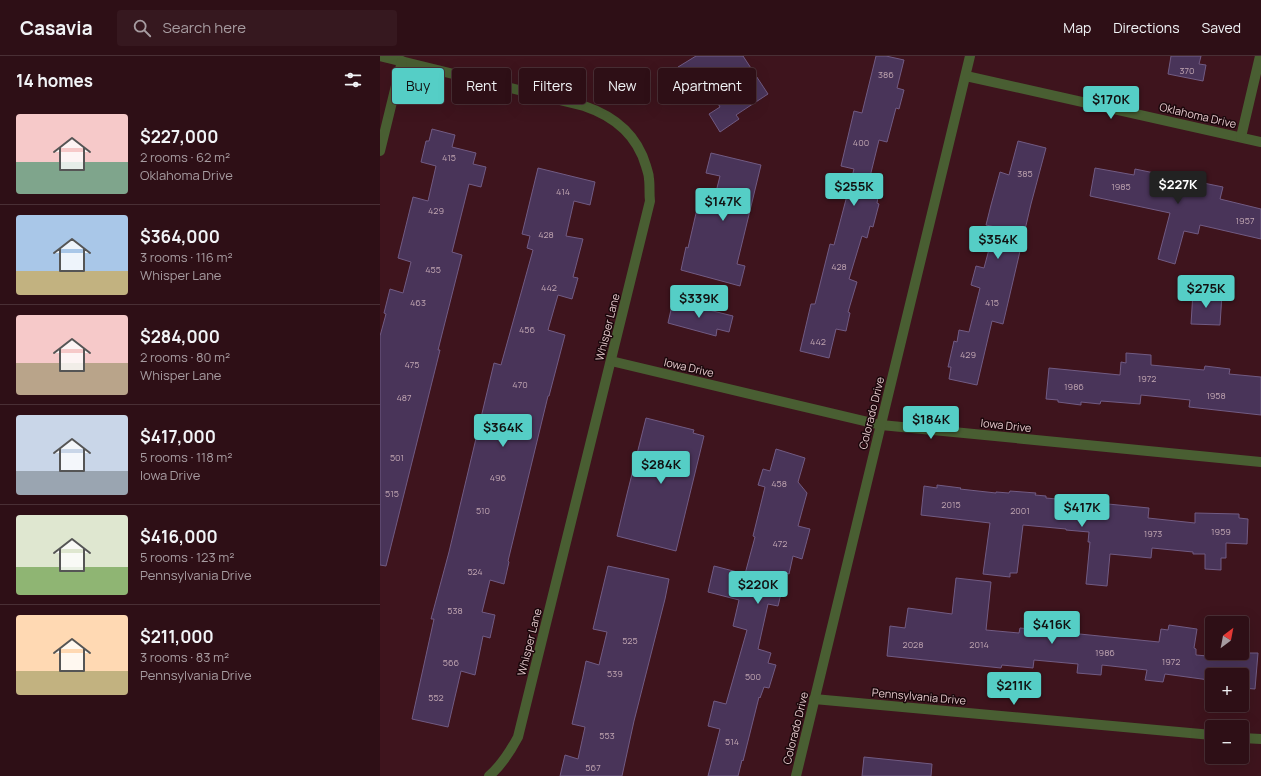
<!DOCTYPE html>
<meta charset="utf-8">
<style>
:root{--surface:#2e0f16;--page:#36181f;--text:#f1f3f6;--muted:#a79ca1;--line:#492f35;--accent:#55cec6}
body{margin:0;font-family:Manrope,sans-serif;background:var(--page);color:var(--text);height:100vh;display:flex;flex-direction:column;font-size:15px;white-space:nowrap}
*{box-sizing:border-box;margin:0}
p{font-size:13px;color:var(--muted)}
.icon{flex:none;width:22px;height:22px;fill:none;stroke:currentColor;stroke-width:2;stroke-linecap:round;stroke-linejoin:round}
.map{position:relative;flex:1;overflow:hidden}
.side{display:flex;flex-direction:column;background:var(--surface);width:380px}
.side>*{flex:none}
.banner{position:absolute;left:12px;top:12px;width:380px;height:36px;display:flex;gap:8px}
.needle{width:26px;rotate:32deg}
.fabs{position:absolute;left:825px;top:560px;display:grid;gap:8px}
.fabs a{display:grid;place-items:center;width:44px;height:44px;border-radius:4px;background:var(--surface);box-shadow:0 4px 16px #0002,0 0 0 1px var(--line);font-size:20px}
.price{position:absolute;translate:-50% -34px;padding:0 9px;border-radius:4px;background:var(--accent);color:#111;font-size:13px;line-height:26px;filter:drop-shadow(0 1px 2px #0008)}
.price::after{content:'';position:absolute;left:50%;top:24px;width:12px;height:9px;margin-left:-6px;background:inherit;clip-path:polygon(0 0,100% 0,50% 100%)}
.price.current{background:#222;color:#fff}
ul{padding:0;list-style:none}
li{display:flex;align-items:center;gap:12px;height:100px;padding:0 16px}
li+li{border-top:1px solid var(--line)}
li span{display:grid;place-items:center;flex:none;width:112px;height:80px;border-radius:4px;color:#555}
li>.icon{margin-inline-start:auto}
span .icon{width:48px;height:48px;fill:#fffc;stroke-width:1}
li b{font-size:17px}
h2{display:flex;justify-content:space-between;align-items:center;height:48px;padding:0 16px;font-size:17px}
.tag{padding:0 14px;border-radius:4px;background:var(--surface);box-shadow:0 4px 16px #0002,0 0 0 1px var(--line);font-size:14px;line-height:36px}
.tag.current{background:var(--accent);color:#111}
header{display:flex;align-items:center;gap:24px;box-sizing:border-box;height:56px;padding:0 20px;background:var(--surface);border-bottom:1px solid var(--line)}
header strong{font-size:19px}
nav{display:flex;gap:22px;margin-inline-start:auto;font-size:14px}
.search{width:280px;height:36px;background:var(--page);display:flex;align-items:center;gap:10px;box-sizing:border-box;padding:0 14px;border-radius:4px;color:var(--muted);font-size:15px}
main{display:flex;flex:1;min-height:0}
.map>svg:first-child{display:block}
</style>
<header>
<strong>Casavia</strong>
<div class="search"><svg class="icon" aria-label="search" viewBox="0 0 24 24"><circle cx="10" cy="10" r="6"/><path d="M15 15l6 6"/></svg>Search here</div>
<nav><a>Map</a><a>Directions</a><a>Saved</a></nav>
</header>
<main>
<section class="side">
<h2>14 homes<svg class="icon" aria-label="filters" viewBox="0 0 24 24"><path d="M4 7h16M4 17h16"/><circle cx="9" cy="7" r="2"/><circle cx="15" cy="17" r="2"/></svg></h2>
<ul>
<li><span style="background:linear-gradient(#f6c9c9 60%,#7fa58c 0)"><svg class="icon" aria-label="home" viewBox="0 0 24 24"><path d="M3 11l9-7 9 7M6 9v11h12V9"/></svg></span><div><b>$227,000</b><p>2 rooms · 62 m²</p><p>Oklahoma Drive</p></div></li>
<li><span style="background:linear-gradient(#a9c7e8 70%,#c2b280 0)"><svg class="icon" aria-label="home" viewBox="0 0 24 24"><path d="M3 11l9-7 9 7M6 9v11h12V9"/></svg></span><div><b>$364,000</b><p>3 rooms · 116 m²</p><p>Whisper Lane</p></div></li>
<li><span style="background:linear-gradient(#f6c9c9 60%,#b9a48a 0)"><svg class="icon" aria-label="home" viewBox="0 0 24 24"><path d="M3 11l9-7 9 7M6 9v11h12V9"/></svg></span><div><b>$284,000</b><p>2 rooms · 80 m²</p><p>Whisper Lane</p></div></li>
<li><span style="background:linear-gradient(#c9d6e8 70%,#9aa5b1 0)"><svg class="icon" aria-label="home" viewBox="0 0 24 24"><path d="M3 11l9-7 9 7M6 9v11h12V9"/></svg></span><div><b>$417,000</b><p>5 rooms · 118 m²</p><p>Iowa Drive</p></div></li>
<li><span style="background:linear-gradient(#dfe7d0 65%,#8fb573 0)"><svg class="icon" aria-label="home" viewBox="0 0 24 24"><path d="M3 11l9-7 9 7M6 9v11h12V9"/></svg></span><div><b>$416,000</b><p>5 rooms · 123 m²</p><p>Pennsylvania Drive</p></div></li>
<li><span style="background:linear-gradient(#ffd9b3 70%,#c2b280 0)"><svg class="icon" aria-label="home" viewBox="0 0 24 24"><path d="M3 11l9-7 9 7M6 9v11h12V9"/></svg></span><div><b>$211,000</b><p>3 rooms · 83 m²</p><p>Pennsylvania Drive</p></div></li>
</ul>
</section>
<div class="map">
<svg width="881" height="720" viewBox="0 0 881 720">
<rect width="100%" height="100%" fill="#3e141d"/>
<g fill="#493459" stroke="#715b83">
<path d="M316 0H363L388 38 356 59 359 63 340 76 329 58 340 51 331 36 322 23 310 30 298 11Z"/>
<path d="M496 0H506L524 4 517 32 524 34 519 53 516 52 507 86 499 84 487 133 499 136 497 147 499 148 493 171 490 170 487 182 482 180 469 223 477 226 468 256 470 257 466 275 456 273 449 302 420 295 431 248H435L450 188 454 189 474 113 461 110 474 55 482 57Z"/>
<path d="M791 0H821L819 8 826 9 823 25 788 18Z"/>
<path d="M52 73 75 79 72 91 96 97 93 108 106 111 101 131 89 128 72 196 82 199 58 294H60L6 510 0 509V280L6 258 4 257 10 233 23 237 31 206 18 202 33 141 48 145 56 110 41 106 46 85H49Z"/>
<path d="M638 85 666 92 651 148 623 268 612 265 597 329 569 323 571 311H568L574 285 577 286 579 274 589 276 600 232 591 229 596 210 604 212 615 171 606 169 611 149 620 116 629 119Z"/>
<path d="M331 97 381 109 357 208 365 210 360 230 301 214 306 191 308 192 317 153 331 156 340 120 326 117Z"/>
<path d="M158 112 215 126 210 149 194 145 186 180 203 183 193 221 198 222 192 243 178 239 168 274 185 279 169 340H168L128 505 129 506 124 528 110 524 102 556 115 559 110 582 103 580 95 619 81 615 68 671 32 663 54 563H51L69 496 114 307 121 309 153 194 147 192 150 180 142 178Z"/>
<path d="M715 112 754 119 755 113 843 131 840 143 881 153V183L820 169 818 178 804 175 795 208 778 203 790 157 710 140Z"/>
<path d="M813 236 842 238 840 269 811 268Z"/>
<path d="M293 245 353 260 349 276 337 273 336 280 288 267Z"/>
<path d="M746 297 771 299V309L824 314 825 310 850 313 849 318 881 321V359L809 351 810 344 761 339 760 348 721 345 720 348 701 346V349L678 346V344L666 343 669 312 740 319 741 306 746 307Z"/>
<path d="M266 362 314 374 313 377 324 380 296 495 237 480 247 438Z"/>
<path d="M396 393 425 402 418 426 427 437 418 470 430 473 422 503 413 500 409 518 406 517 398 550 388 548 378 593 391 597 388 607 396 609 389 632 384 631 380 642 379 641 363 705 362 704 358 720H328L340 673 328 670 334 645 346 648 367 574 353 570 359 544 328 536 334 510 365 518 375 481 373 480 385 431 378 429 383 413 390 415Z"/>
<path d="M557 429 581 432 580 433 616 437V436L629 437 630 435 656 437 655 439 666 440V442L769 452 768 462 815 467V457L859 458V462L868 463 867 488 846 487V502H841V514L825 513V498H813V496L772 492 771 502 730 498 727 530 706 528 710 486H708L709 476 686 474V473L643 469 637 517H630V521L603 518 610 467 541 459 544 430 557 432Z"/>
<path d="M228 510 289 523 285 543 254 665 242 720H180L185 699 198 703 205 671 192 668 203 620 206 605 219 609 227 576 213 573Z"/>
<path d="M576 522 611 526 606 574 639 577 640 572 779 586 781 573 788 574 789 569 817 573 814 592 816 593V599L850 602V597H878L875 633 862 632V619H832V630H828L829 624 785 618 783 626 765 624 767 614 722 609 721 619 697 617 698 608 654 604 653 612 622 609 621 612 507 600 510 570 525 572 528 552 572 558Z"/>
<path d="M484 701 552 708 551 720H482Z"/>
</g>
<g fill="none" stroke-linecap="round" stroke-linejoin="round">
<g stroke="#495e32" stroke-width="10">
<path d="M0 0 204 50C234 60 257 79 266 110 267 114 269 118 269 123 270 130 269 137 270 145L138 681C130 696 122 709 109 720"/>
<path d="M586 20 881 86"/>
<path d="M861 81 880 0"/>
<path d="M0 95 22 5"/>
<path d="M231 305 501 369 881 406"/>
<path d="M434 643 832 679"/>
<path d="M862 682 881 683"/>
<path d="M416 720 590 0"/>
</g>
</g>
<g text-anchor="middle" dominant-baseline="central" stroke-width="3" stroke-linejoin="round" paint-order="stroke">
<g font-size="9" fill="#bfa4b0">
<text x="807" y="14">370</text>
<text x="506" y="18">386</text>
<text x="481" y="86">400</text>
<text x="69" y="101">415</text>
<text x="645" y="117">385</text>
<text x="741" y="130">1985</text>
<text x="183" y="135">414</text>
<text x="56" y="154">429</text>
<text x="865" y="164">1957</text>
<text x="166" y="178">428</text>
<text x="459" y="210">428</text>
<text x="53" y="213">455</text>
<text x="169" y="231">442</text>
<text x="38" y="246">463</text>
<text x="612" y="246">415</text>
<text x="147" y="273">456</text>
<text x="438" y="285">442</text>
<text x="588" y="298">429</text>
<text x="32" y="308">475</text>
<text x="767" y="322">1972</text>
<text x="140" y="328">470</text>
<text x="694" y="330">1986</text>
<text x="836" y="339">1958</text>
<text x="24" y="341">487</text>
<text x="17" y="401">501</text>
<text x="118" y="421">496</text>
<text x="399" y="427">458</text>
<text x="12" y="437">515</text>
<text x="571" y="448">2015</text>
<text x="103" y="454">510</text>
<text x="640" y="454">2001</text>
<text x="841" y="475">1959</text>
<text x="773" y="477">1973</text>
<text x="400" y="487">472</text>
<text x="95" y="515">524</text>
<text x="75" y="554">538</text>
<text x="250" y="584">525</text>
<text x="533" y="588">2028</text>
<text x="599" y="588">2014</text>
<text x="725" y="596">1986</text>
<text x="791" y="605">1972</text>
<text x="71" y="606">566</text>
<text x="235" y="617">539</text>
<text x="373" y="620">500</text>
<text x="56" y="641">552</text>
<text x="227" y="679">553</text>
<text x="352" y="685">514</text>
<text x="213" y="711">567</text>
</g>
<g font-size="11" fill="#e6c9cd" stroke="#1a070b">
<text transform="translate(818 59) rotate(13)">Oklahoma Drive</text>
<text transform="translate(227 271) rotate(-76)">Whisper Lane</text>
<text transform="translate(309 311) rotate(13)">Iowa Drive</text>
<text transform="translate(491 357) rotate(-76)">Colorado Drive</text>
<text transform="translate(626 369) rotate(6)">Iowa Drive</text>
<text transform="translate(149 586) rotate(-76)">Whisper Lane</text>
<text transform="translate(539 640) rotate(5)">Pennsylvania Drive</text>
<text transform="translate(415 672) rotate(-76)">Colorado Drive</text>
</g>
</g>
</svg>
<div class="fabs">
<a><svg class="needle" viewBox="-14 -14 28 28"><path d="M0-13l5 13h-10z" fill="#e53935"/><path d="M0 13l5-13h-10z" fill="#a79ca1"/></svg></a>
<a>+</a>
<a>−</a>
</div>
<b class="price" style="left:731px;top:64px">$170K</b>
<b class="price current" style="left:798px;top:149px">$227K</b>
<b class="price" style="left:474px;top:151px">$255K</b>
<b class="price" style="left:343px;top:166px">$147K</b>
<b class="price" style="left:618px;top:204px">$354K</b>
<b class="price" style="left:826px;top:253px">$275K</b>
<b class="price" style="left:319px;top:263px">$339K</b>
<b class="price" style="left:551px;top:384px">$184K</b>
<b class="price" style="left:123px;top:392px">$364K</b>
<b class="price" style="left:281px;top:429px">$284K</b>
<b class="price" style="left:702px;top:472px">$417K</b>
<b class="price" style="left:378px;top:549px">$220K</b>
<b class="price" style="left:672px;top:589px">$416K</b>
<b class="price" style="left:634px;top:650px">$211K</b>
<div class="banner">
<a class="tag current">Buy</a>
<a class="tag">Rent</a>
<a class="tag">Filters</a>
<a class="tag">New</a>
<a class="tag">Apartment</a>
</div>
</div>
</main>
